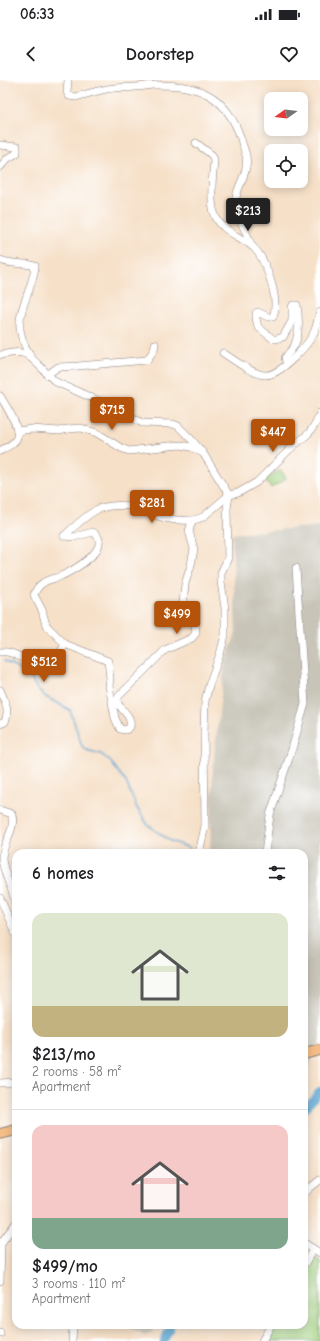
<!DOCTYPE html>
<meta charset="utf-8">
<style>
:root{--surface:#fff;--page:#f2f2f2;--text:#202124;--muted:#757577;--line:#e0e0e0;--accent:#b45309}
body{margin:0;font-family:"Comic Neue",sans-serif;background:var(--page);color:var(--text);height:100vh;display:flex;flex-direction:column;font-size:15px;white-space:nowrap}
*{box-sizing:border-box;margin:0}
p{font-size:13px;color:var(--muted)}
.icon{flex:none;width:22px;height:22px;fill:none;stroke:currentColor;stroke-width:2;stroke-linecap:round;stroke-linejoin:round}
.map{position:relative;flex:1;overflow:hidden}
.side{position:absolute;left:12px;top:769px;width:296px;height:480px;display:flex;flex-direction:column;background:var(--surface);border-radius:12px;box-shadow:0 2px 10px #0003}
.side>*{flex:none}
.needle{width:26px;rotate:256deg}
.fabs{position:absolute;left:264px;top:12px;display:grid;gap:8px}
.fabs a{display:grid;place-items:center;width:44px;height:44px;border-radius:8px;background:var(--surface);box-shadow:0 2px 10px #0003;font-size:20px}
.price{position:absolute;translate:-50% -34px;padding:0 9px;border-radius:4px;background:var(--accent);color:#fff;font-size:13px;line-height:26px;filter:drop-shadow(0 1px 2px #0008)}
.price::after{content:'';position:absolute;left:50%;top:24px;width:12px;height:9px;margin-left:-6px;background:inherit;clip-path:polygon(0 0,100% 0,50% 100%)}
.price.selected{background:#222;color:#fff}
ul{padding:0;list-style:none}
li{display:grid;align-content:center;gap:8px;height:212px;padding:0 20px}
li+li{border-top:1px solid var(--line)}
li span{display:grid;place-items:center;height:124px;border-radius:12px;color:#555}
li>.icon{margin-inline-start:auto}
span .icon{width:72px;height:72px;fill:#fffc;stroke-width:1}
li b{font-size:17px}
h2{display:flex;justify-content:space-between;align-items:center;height:48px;padding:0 20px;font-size:17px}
.status{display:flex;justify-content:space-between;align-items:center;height:28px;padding:0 20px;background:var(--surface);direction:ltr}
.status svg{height:11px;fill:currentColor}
header{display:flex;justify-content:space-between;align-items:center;height:52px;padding:0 20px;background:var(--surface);font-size:18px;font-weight:700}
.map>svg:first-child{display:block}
</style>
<div class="status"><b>06:33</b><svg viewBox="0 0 49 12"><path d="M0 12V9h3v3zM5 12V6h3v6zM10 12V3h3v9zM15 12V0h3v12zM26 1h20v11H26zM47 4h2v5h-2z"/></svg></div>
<header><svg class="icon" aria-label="back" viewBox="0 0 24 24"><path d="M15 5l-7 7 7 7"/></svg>Doorstep<svg class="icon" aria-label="heart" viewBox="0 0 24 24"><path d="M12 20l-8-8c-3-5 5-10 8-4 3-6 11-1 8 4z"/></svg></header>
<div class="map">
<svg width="320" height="1261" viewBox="0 0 320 1261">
<rect width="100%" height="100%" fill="#fff"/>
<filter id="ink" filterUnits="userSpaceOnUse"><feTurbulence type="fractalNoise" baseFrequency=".025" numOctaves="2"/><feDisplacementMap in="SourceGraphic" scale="8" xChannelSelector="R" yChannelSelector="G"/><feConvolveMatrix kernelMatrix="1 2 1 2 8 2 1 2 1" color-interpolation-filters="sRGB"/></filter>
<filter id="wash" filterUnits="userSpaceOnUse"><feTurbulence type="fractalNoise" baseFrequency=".012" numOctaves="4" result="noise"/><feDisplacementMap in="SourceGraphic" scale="16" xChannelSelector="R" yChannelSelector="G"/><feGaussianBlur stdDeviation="0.9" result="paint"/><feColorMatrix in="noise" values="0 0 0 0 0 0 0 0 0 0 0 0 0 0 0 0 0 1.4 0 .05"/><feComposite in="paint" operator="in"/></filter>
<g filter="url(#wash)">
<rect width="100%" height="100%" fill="#f6e0c8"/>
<g fill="#c8c4b8">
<path d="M320 446V959L304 999V773H210L213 685 225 582 236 553 232 454Z"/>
<path d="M126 1245H157L153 1251 145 1256Z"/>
</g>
<g fill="#a1d07e" stroke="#62795c">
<path d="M281 390 286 399 271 408 265 399Z"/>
<path d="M313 1177 320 1181V1261H265L274 1245H304V1193Z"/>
</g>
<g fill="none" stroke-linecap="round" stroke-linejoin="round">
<path stroke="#56a3cf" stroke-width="1.5" d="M4 581 29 595 38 610 46 617 70 630 82 666 86 670 101 674 110 681 126 702 137 728 148 745 170 761 190 768"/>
<g stroke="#56a3cf" stroke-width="8">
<path d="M304 1030 320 1011"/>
<path d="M164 1261 171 1245"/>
</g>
</g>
</g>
<g filter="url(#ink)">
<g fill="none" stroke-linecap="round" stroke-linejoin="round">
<g stroke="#8c8182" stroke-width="8">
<g id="minor">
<path d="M68 0 67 12 69 16 76 17C88 14 101 9 114 8 121 7 128 8 135 7 142 7 148 5 154 5 198 4 226 14 241 59 242 64 245 70 246 76 249 91 239 103 236 117 233 130 247 153 252 166"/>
<path d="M196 63 212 75 214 80C213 96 209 121 215 135 221 151 240 156 252 166 266 178 280 220 273 237H268L258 232 256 233V238L258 247 273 259H276L283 257 292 241V227L293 225H297C299 238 300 252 295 264 293 269 288 273 285 278L287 284"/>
<path d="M0 65 17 67V73L7 79 0 87"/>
<path d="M0 180C12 185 24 182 35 186 31 222 6 237 30 275"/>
<path d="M223 273C233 279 252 294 264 295 279 297 310 264 315 250 317 244 318 238 320 232"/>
<path d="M0 275C7 274 16 271 22 273 31 274 47 295 56 302L119 330 142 343 173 344 178 346 191 359 203 373 229 415 227 429 228 478 221 493V502L225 528V555L220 574 209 605 205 621 204 653 205 746 199 773"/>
<path d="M47 295 58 287 78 286 147 280 154 270 155 264"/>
<path d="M0 316C6 326 20 346 17 357 16 363 5 368 0 371"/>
<path d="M17 351 32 349 59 351 68 349 81 348 97 353 121 368 129 371 169 366 181 365 191 367 201 372"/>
<path d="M64 456 74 457 93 452C115 467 73 491 61 496 55 499 48 499 43 503 38 506 36 509 34 515L42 530 46 545 65 564 108 581 110 598 109 606 115 638 120 649 126 650 130 647C132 637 124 632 118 624V617L165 570 192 558 196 553 195 544 187 533 183 523 185 504 191 485 194 469 189 451 192 441"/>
<path d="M64 456C74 447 86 435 98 429 108 425 122 425 132 426 140 427 147 432 155 435 168 440 191 443 203 437L229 415 238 413 257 402 289 370 309 353 316 343 320 333"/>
<path d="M0 572C14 569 34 586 45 594L53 586 65 564"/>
<path d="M0 610C5 621 10 630 5 642L0 644"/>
<path d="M0 730 12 734C16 752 2 762 2 779 3 792 13 811 16 824"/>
<path d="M265 773 270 735 292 669 305 624 296 488"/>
<path d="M0 818 16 855"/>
<path d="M0 1003 16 1002"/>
<path d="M304 1114 311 1107 320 1100"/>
<path d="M304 1163 320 1173"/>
<path d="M304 1185 313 1169"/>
<path d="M0 1201 1 1164 4 1159 16 1143"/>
<path d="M0 1253V1254"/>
<path d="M72 1261 73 1245"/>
<path d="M262 1261 271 1245"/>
</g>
</g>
<g stroke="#8c8182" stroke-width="12">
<g id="highway">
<path d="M304 974 320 970"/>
<path d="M0 1054 16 1050"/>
</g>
</g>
<use href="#minor" stroke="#fff" stroke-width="7"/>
<use href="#highway" stroke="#f6be87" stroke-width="10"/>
</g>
</g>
</svg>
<div class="fabs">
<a><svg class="needle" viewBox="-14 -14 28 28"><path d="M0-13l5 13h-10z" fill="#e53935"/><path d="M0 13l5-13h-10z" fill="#757577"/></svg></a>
<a><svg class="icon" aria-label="locate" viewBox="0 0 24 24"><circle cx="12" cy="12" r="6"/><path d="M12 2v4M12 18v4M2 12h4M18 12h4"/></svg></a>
</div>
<b class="price selected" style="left:248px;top:152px">$213</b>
<b class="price" style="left:112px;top:351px">$715</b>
<b class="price" style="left:273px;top:373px">$447</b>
<b class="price" style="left:152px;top:444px">$281</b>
<b class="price" style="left:177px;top:555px">$499</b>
<b class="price" style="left:44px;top:603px">$512</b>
<section class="side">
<h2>6 homes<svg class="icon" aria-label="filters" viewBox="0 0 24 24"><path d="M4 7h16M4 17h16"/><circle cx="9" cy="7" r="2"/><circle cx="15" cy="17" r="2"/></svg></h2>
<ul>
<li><span style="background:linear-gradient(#dfe7d0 75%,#c2b280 0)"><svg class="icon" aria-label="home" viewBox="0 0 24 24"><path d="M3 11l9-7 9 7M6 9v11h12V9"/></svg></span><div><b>$213/mo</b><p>2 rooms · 58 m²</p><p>Apartment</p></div></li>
<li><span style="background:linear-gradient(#f6c9c9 75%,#7fa58c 0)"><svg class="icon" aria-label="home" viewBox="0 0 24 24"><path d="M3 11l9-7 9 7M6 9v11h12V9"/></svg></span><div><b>$499/mo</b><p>3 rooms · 110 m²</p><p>Apartment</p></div></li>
</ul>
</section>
</div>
